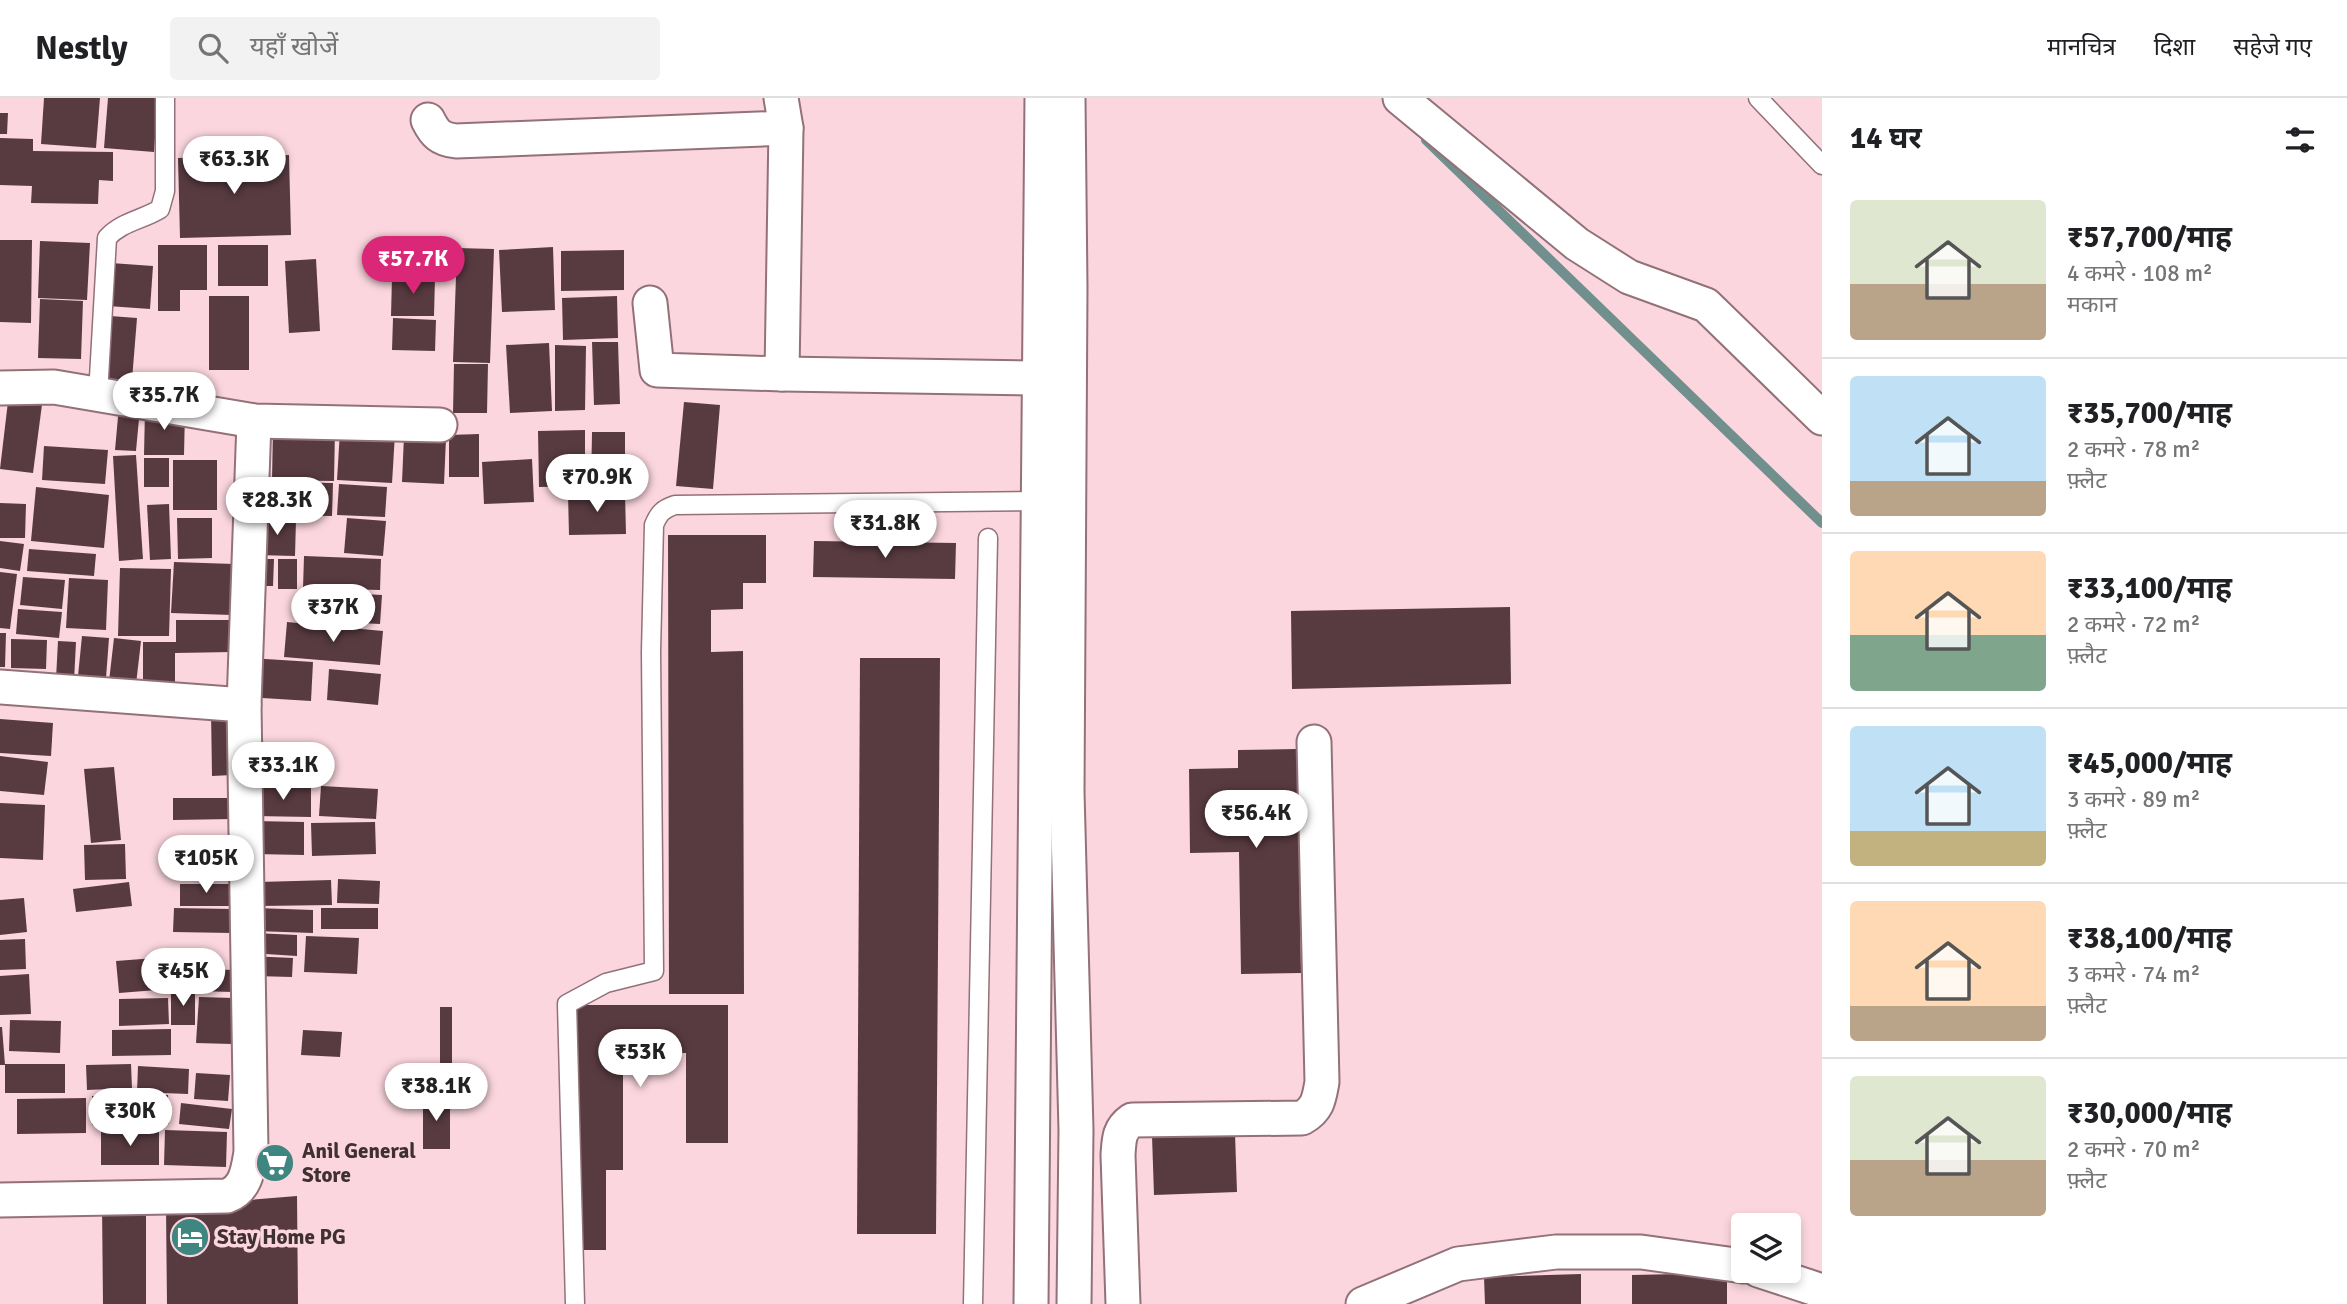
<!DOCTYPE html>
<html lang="hi">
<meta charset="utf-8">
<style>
:root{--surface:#fff;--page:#f2f2f2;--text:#202124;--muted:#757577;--line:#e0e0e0;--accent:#db2777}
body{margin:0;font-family:Signika,"Noto Sans Devanagari",sans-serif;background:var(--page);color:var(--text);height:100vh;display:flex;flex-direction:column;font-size:26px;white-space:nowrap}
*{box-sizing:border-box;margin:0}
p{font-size:23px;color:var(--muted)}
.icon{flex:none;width:38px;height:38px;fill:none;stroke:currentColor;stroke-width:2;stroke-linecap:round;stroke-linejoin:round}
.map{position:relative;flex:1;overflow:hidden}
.drawer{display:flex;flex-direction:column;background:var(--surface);width:525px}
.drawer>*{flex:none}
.fabs{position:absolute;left:1731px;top:1115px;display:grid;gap:14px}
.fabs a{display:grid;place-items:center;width:70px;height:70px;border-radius:7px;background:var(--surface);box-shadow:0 4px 10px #0003;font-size:35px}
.price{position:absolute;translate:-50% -60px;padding:0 16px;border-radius:24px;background:#fff;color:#222;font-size:23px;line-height:46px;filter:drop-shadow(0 2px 4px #0008)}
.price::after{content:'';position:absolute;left:50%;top:42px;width:21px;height:16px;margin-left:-10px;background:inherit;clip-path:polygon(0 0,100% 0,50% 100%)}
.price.on{background:var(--accent);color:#fff}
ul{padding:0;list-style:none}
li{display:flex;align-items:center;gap:21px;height:175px;padding:0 28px}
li+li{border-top:2px solid var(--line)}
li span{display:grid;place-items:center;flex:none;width:196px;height:140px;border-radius:7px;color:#555}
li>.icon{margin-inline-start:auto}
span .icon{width:84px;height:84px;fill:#fffc;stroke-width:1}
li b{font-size:30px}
h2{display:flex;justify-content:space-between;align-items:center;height:84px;padding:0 28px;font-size:30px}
header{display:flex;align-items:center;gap:42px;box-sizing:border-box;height:98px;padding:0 35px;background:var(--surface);border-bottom:2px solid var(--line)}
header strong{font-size:33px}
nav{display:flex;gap:38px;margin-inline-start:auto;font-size:24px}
.search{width:490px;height:63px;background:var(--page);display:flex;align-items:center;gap:18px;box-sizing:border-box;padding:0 24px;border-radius:7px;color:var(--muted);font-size:26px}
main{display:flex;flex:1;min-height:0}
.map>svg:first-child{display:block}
</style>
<header>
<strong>Nestly</strong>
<div class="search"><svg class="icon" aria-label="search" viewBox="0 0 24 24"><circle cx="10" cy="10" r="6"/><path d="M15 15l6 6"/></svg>यहाँ खोजें</div>
<nav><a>मानचित्र</a><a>दिशा</a><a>सहेजे गए</a></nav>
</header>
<main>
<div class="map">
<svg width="1822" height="1206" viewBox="0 0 1822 1206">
<rect width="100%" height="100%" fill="#fbd6de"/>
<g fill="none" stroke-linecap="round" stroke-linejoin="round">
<path stroke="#718f8d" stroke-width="10" d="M1426 42 1822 425"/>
</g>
<g fill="#583b41">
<path d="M44 0H100L96 50 41 46Z"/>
<path d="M108 0H158L154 54 104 50Z"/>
<path d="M0 15H8L7 36H0Z"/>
<path d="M0 40 33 41V53L113 54V83L99 82 98 106 31 105 32 88 0 87Z"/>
<path d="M289 57 291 137 180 140 178 60Z"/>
<path d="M0 142H32L31 225 0 224Z"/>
<path d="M40 143 90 145 87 202 38 200Z"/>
<path d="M391 146 436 147V173H391Z"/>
<path d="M158 147H207V192H180V213H158Z"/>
<rect x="218" y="147" width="50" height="41"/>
<path d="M553 149 555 212 502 214 499 152Z"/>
<path d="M457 150 494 151 490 265 453 264Z"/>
<path d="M624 152V192L561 193V153Z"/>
<path d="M316 161 320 233 289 235 285 163Z"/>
<path d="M111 165 153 168 150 211 108 208Z"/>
<path d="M392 179H435L434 218H391Z"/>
<rect x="209" y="198" width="40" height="74"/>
<path d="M617 198 618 240 563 242 562 200Z"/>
<path d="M40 201 83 203 81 261 38 260Z"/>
<path d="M110 218 137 220 132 282 105 281Z"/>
<path d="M393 220 436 222 435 253 392 252Z"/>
<path d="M592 244H618L620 306 594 307Z"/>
<path d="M549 245 552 313 510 315 506 247Z"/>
<path d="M555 247 586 248 585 312 555 313Z"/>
<path d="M454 266H488L487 315H453Z"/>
<path d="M9 295 43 299 33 375 0 371Z"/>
<path d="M684 304 720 307 713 391 676 388Z"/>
<path d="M119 308 140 310 136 353 115 352Z"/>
<path d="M145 312H185L184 357H144Z"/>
<path d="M273 330 335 331 334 383 272 382Z"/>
<path d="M585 332V388L539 389 538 333Z"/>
<path d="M340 333 395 336 392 385 337 382Z"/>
<path d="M592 334H625V393H591Z"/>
<path d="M479 336V379H449V337Z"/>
<path d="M404 338 446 340 444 386 402 384Z"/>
<path d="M44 348 108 352 105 386 42 382Z"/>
<path d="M136 357 143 461 119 463 113 358Z"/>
<rect x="144" y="360" width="25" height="29"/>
<path d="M532 361 534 404 484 406 482 364Z"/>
<rect x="173" y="362" width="44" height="50"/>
<path d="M262 384 333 385 332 418 261 417Z"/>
<path d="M339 386 387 389 385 419 337 417Z"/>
<path d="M36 389 109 397 104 450 31 443Z"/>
<path d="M625 395 626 436 569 437 568 396Z"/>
<path d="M0 405 26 406 25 440H0Z"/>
<path d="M169 406 171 461 150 462 147 407Z"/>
<path d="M177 420H212V460L178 461Z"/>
<path d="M347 420 386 423 383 458 344 455Z"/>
<path d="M258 421H296L295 458 257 457Z"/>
<path d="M668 437H766V485H743V511L711 512V554L743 553 744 896H669Z"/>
<path d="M0 443 24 446 20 473 0 470Z"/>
<path d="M814 443 956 445 955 481 813 479Z"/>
<path d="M29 451 96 456 94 478 27 473Z"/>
<path d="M304 458 381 461 380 492 303 490Z"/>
<path d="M256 461H274L273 488H256Z"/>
<rect x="278" y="461" width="19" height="30"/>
<path d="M174 464 234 466 232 517 171 515Z"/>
<path d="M120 470 171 471 169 538H118Z"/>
<path d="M0 474 17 476 10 531 0 530Z"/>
<path d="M23 479 65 482 62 511 20 507Z"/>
<path d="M69 480 108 482 106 532 66 530Z"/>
<path d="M303 493 382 497 380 526 302 522Z"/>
<path d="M1510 509 1511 586 1292 591 1291 513Z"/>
<path d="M18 511 62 514 59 540 16 536Z"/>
<path d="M176 522H232V554L175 555V592H143V544H176Z"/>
<path d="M287 524 383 533 380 567 284 559Z"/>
<path d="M0 535H6L5 569H0Z"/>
<path d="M82 538 109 540 106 580 78 578Z"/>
<path d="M114 540 141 543 135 595 108 592Z"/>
<path d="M11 541 47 542 46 571 11 570Z"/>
<path d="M58 543 76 544 74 583 56 581Z"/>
<path d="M251 560 313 564 311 603 248 599Z"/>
<path d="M860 560H940L936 1136H857Z"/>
<path d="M329 571 381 576 378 607 327 602Z"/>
<path d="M231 611 232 677 212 678 211 612Z"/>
<path d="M0 621 53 625 51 658 0 655Z"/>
<path d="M1297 651 1301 875 1241 876 1239 754 1190 755 1189 671 1238 670V652Z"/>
<path d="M0 658 48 664 44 697 0 693Z"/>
<path d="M114 669 121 742 91 745 84 671Z"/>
<path d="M321 688 378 691 376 721 319 718Z"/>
<path d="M254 689H311V719L254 718Z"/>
<path d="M173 700H231L232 721 173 722Z"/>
<path d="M0 705 45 707 43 762 0 760Z"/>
<path d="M250 723 304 724V757L249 756Z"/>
<path d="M375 724 376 756 312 758 311 725Z"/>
<path d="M125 746 126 781 85 782 84 747Z"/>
<path d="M179 750 233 751 232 783 178 782Z"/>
<path d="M338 781 380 783 379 806 337 805Z"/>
<path d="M331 782 332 807 260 808 259 784Z"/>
<path d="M129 784 132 808 76 814 73 791Z"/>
<rect x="180" y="786" width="53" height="22"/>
<path d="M24 800 27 834 0 837V802Z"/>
<path d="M174 810 232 811V835L173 834Z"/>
<path d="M256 810 313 812V835L256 833Z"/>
<rect x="321" y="810" width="57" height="21"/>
<path d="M252 835 297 837V858L251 855Z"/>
<path d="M306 838 359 840 357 876 304 874Z"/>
<path d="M25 841 26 871 0 872V842Z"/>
<path d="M190 854 191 889 160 891 159 855Z"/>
<path d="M250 858 293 860 292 879 249 878Z"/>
<path d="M155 860 157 892 119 895 116 863Z"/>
<path d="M198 871 234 872 233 894 198 893Z"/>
<path d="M29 876 31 916 0 917V878Z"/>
<rect x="171" y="893" width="24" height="34"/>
<path d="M199 899 234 900 232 946 196 945Z"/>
<path d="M168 900 169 926 119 928V901Z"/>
<path d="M576 907H728V1045H686V955L623 956V1072H606V1152H576Z"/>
<rect x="440" y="909" width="12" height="83"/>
<path d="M10 922 61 923 60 955 9 953Z"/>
<path d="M0 929H2L5 967H0Z"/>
<path d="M171 931V957L112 958V932Z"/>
<path d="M303 932 342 934 340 959 301 957Z"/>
<rect x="5" y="966" width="60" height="29"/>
<path d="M131 966 132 990 87 992 86 967Z"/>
<path d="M138 968 189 971 188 996 137 994Z"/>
<path d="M196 975 230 977 228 1003 194 1001Z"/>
<path d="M168 997 169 1026 92 1027V998Z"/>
<rect x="423" y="999" width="27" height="52"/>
<path d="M86 1000V1035L17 1036V1001Z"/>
<path d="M181 1005 232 1011 229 1031 179 1026Z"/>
<path d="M165 1032 227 1034 226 1069 164 1067Z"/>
<rect x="101" y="1034" width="58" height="33"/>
<path d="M1235 1036 1237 1094 1154 1097 1152 1038Z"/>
<path d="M297 1098 298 1206H167L166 1109Z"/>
<path d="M102 1105 146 1106V1206H103Z"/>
<path d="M1727 1175V1206H1632V1177Z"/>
<path d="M1581 1176V1206H1485L1484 1179Z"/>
</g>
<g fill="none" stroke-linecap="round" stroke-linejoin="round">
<g stroke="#927178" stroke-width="21">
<g id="lane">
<path d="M1758 0 1822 67"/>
<path d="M98 297 107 140C121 124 142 122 160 111L165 93V0"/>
<path d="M575 1206 567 906 606 885 654 873 651 554 654 427C659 415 663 411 675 407L1037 403"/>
<path d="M973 1206 988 440"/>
</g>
</g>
<g stroke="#927178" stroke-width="37">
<g id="street">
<path d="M781 0 786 30 782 276"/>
<path d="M1068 0 1070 190 1067 694 1076 1032 1074 1206"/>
<path d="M1400 0 1577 146 1629 179 1706 207 1822 320"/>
<path d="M428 22C435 36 440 41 456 43L786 30"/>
<path d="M650 205 657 272 782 276 1039 280"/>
<path d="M0 290 54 289 254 323 440 327"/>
<path d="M0 589 244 607"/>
<path d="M0 1102 227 1098C246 1091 248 1072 251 1054L244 607 254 323"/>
<path d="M1758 1172 1822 1193"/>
<path d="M1031 1206 1042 0"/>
<path d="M1123 1206 1118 1057C1119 1041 1119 1031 1132 1022L1302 1020C1318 1011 1319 1001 1322 984L1314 644"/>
<path d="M1363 1206 1458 1166 1556 1154H1641L1743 1168"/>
</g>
</g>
<use href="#lane" stroke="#fff" stroke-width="18"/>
<use href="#street" stroke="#fff" stroke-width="33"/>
</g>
<defs>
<g id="supermarket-disc" transform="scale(2.0125)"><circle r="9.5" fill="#3f8681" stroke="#fbd6de"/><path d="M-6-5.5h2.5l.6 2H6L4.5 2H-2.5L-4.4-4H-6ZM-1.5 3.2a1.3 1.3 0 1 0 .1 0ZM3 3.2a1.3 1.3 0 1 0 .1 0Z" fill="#fff"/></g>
<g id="hotel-disc" transform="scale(2.0125)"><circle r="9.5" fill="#3f8681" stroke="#fbd6de"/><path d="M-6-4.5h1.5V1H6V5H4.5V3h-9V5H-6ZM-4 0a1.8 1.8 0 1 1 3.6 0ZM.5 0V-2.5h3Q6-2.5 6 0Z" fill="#fff"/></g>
</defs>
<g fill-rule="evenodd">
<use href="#supermarket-disc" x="275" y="1065"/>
<use href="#hotel-disc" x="190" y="1139"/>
</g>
<g text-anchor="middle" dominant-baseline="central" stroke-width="7" stroke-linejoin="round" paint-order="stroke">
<g font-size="21" font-weight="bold" fill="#3e3033" stroke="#fbd6de" text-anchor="start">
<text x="302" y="1053">Anil General<tspan x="302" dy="24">Store</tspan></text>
<text x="217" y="1139">Stay Home PG</text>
</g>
</g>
</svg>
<div class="fabs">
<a><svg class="icon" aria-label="layers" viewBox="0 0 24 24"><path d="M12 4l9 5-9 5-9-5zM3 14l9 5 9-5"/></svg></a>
</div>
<b class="price" style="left:234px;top:98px">₹63.3K</b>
<b class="price on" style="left:413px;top:198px">₹57.7K</b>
<b class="price" style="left:164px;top:334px">₹35.7K</b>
<b class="price" style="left:597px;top:416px">₹70.9K</b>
<b class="price" style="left:277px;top:439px">₹28.3K</b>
<b class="price" style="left:885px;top:462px">₹31.8K</b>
<b class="price" style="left:333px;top:546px">₹37K</b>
<b class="price" style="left:283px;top:704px">₹33.1K</b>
<b class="price" style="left:1256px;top:752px">₹56.4K</b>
<b class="price" style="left:206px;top:797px">₹105K</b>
<b class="price" style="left:183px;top:910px">₹45K</b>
<b class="price" style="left:640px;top:991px">₹53K</b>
<b class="price" style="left:436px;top:1025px">₹38.1K</b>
<b class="price" style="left:130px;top:1050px">₹30K</b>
</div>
<section class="drawer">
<h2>14 घर<svg class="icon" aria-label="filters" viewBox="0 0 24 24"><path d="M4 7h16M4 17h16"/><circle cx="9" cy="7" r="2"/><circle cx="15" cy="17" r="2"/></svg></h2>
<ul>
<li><span style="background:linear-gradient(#dfe7d0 60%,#b9a48a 0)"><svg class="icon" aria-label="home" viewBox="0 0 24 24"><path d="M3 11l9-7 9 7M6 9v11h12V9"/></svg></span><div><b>₹57,700/माह</b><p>4 कमरे · 108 m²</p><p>मकान</p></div></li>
<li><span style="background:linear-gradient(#bfe0f5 75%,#b9a48a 0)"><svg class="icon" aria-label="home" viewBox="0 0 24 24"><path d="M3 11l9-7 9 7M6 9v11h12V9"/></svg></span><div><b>₹35,700/माह</b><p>2 कमरे · 78 m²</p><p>फ़्लैट</p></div></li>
<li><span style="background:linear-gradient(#ffd9b3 60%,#7fa58c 0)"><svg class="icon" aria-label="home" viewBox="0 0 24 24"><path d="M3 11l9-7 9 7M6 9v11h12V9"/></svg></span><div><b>₹33,100/माह</b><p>2 कमरे · 72 m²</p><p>फ़्लैट</p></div></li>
<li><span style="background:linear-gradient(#bfe0f5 75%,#c2b280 0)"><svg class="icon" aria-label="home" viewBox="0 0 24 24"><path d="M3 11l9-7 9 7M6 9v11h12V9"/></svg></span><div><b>₹45,000/माह</b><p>3 कमरे · 89 m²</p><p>फ़्लैट</p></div></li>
<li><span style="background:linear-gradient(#ffd9b3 75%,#b9a48a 0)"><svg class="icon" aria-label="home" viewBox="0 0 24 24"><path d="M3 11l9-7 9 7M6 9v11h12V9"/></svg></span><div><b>₹38,100/माह</b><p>3 कमरे · 74 m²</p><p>फ़्लैट</p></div></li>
<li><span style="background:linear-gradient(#dfe7d0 60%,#b9a48a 0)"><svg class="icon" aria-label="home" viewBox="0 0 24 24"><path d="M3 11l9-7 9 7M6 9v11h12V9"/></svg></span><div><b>₹30,000/माह</b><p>2 कमरे · 70 m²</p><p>फ़्लैट</p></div></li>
</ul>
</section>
</main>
